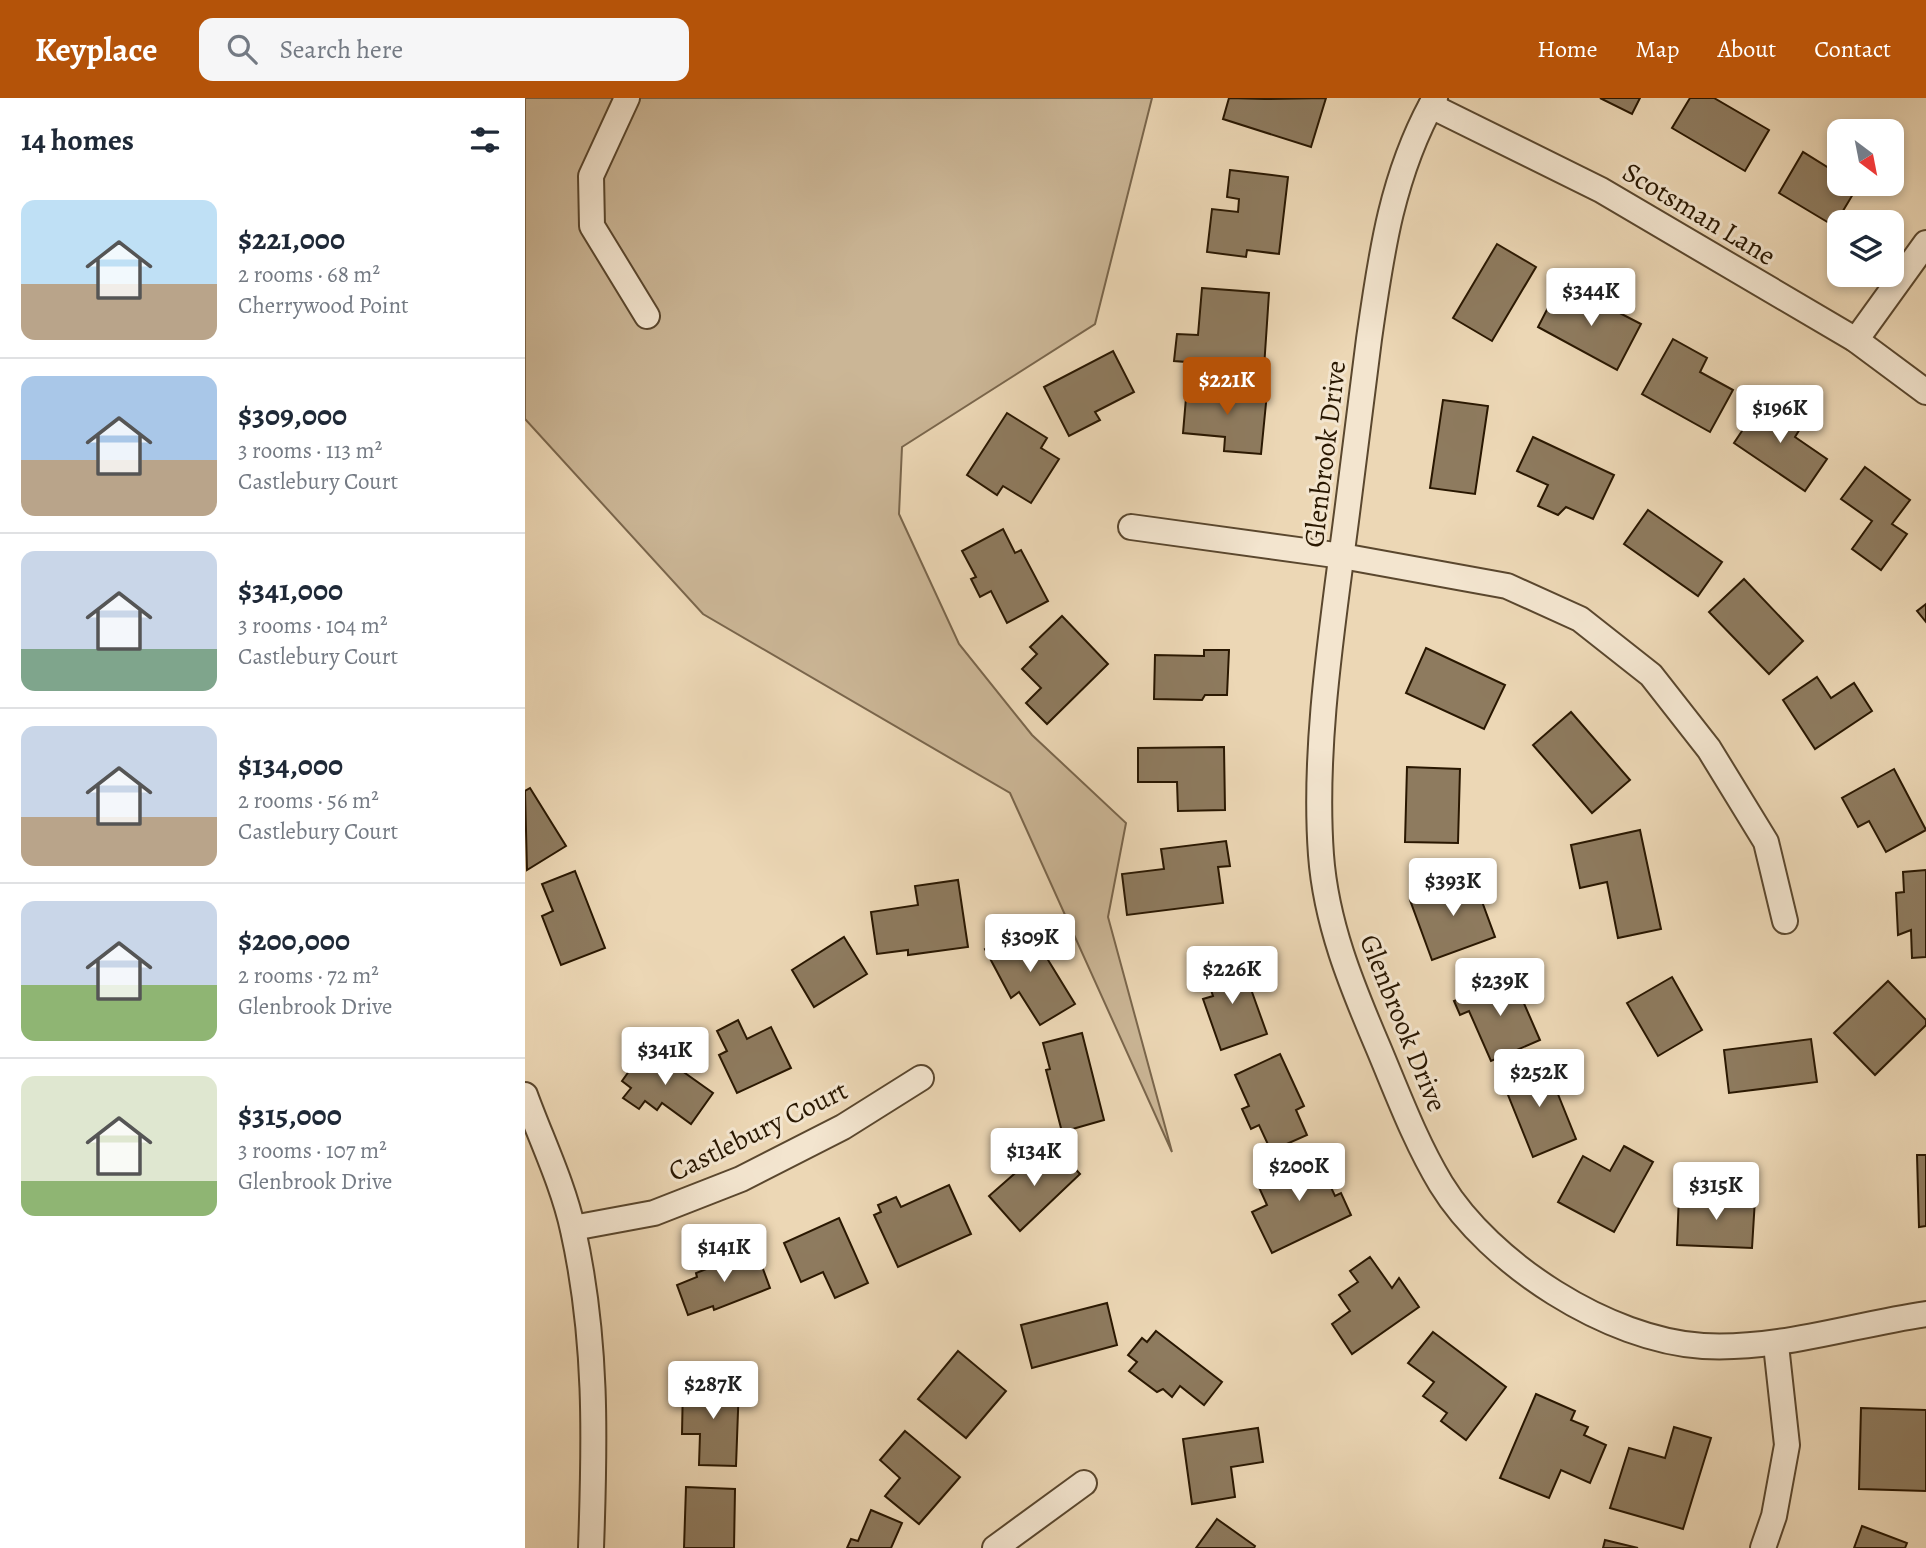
<!DOCTYPE html>
<meta charset="utf-8">
<style>
:root{--surface:#fff;--page:#f6f6f7;--text:#1f2937;--muted:#747a83;--line:#e0e1e3;--accent:#b45309}
body{margin:0;font-family:Alegreya,serif;background:var(--page);color:var(--text);height:100vh;display:flex;flex-direction:column;font-size:26px;white-space:nowrap}
*{box-sizing:border-box;margin:0}
p{font-size:23px;color:var(--muted)}
.icon{flex:none;width:38px;height:38px;fill:none;stroke:currentColor;stroke-width:2;stroke-linecap:round;stroke-linejoin:round}
.map{position:relative;flex:1;overflow:hidden}
.side{display:flex;flex-direction:column;background:var(--surface);width:525px}
.side>*{flex:none}
.needle{width:46px;rotate:148deg}
.controls{position:absolute;left:1302px;top:21px;display:grid;gap:14px}
.controls a{display:grid;place-items:center;width:77px;height:77px;border-radius:14px;background:var(--surface);box-shadow:0 4px 10px #0003;font-size:35px}
.price{position:absolute;translate:-50% -60px;padding:0 16px;border-radius:7px;background:#fff;color:#222;font-size:23px;line-height:46px;filter:drop-shadow(0 2px 4px #0008)}
.price::after{content:'';position:absolute;left:50%;top:42px;width:21px;height:16px;margin-left:-10px;background:inherit;clip-path:polygon(0 0,100% 0,50% 100%)}
.price.selected{background:var(--accent);color:#fff}
ul{padding:0;list-style:none}
li{display:flex;align-items:center;gap:21px;height:175px;padding:0 21px}
li+li{border-top:2px solid var(--line)}
li span{display:grid;place-items:center;flex:none;width:196px;height:140px;border-radius:14px;color:#555}
li>.icon{margin-inline-start:auto}
span .icon{width:84px;height:84px;fill:#fffc;stroke-width:1}
li b{font-size:30px}
h2{display:flex;justify-content:space-between;align-items:center;height:84px;padding:0 21px;font-size:30px}
header{display:flex;align-items:center;gap:42px;box-sizing:border-box;height:98px;padding:0 35px;background:var(--accent);color:#fff}
header strong{font-size:33px}
nav{display:flex;gap:38px;margin-inline-start:auto;font-size:24px}
.search{width:490px;height:63px;background:var(--page);display:flex;align-items:center;gap:18px;box-sizing:border-box;padding:0 24px;border-radius:14px;color:var(--muted);font-size:26px}
main{display:flex;flex:1;min-height:0}
.map>svg:first-child{display:block}
</style>
<header>
<strong>Keyplace</strong>
<div class="search"><svg class="icon" aria-label="search" viewBox="0 0 24 24"><circle cx="10" cy="10" r="6"/><path d="M15 15l6 6"/></svg>Search here</div>
<nav><a>Home</a><a>Map</a><a>About</a><a>Contact</a></nav>
</header>
<main>
<section class="side">
<h2>14 homes<svg class="icon" aria-label="filters" viewBox="0 0 24 24"><path d="M4 7h16M4 17h16"/><circle cx="9" cy="7" r="2"/><circle cx="15" cy="17" r="2"/></svg></h2>
<ul>
<li><span style="background:linear-gradient(#bfe0f5 60%,#b9a48a 0)"><svg class="icon" aria-label="home" viewBox="0 0 24 24"><path d="M3 11l9-7 9 7M6 9v11h12V9"/></svg></span><div><b>$221,000</b><p>2 rooms · 68 m²</p><p>Cherrywood Point</p></div></li>
<li><span style="background:linear-gradient(#a9c7e8 60%,#b9a48a 0)"><svg class="icon" aria-label="home" viewBox="0 0 24 24"><path d="M3 11l9-7 9 7M6 9v11h12V9"/></svg></span><div><b>$309,000</b><p>3 rooms · 113 m²</p><p>Castlebury Court</p></div></li>
<li><span style="background:linear-gradient(#c9d6e8 70%,#7fa58c 0)"><svg class="icon" aria-label="home" viewBox="0 0 24 24"><path d="M3 11l9-7 9 7M6 9v11h12V9"/></svg></span><div><b>$341,000</b><p>3 rooms · 104 m²</p><p>Castlebury Court</p></div></li>
<li><span style="background:linear-gradient(#c9d6e8 65%,#b9a48a 0)"><svg class="icon" aria-label="home" viewBox="0 0 24 24"><path d="M3 11l9-7 9 7M6 9v11h12V9"/></svg></span><div><b>$134,000</b><p>2 rooms · 56 m²</p><p>Castlebury Court</p></div></li>
<li><span style="background:linear-gradient(#c9d6e8 60%,#8fb573 0)"><svg class="icon" aria-label="home" viewBox="0 0 24 24"><path d="M3 11l9-7 9 7M6 9v11h12V9"/></svg></span><div><b>$200,000</b><p>2 rooms · 72 m²</p><p>Glenbrook Drive</p></div></li>
<li><span style="background:linear-gradient(#dfe7d0 75%,#8fb573 0)"><svg class="icon" aria-label="home" viewBox="0 0 24 24"><path d="M3 11l9-7 9 7M6 9v11h12V9"/></svg></span><div><b>$315,000</b><p>3 rooms · 107 m²</p><p>Glenbrook Drive</p></div></li>
</ul>
</section>
<div class="map">
<svg width="1401" height="1450" viewBox="0 0 1401 1450">
<rect width="100%" height="100%" fill="#ecd7b5"/>
<filter id="stains"><feTurbulence type="fractalNoise" baseFrequency=".00286" numOctaves="4"/><feColorMatrix values="0 0 0 0 .2 0 0 0 0 .09 0 0 0 0 .02 0 0 0 .5 -.17"/></filter>
<radialGradient id="worn" r=".72"><stop offset=".6" stop-color="#630" stop-opacity="0"/><stop offset="1" stop-color="#630" stop-opacity=".3"/></radialGradient>
<path fill="#cbb696" stroke="#7a664c" stroke-width="2" d="M0 0H627L570 226 377 349 374 416 434 546 507 637 601 725 583 819 647 1054 485 695 178 516 0 321Z"/>
<g fill="#8e7b5f" stroke="#291701" stroke-width="2">
<path d="M704 0 740 1 801 0 786 49 698 21Z"/>
<path d="M1075 0H1115L1107 16Z"/>
<path d="M1165 0H1189L1244 32 1220 73 1147 30Z"/>
<path d="M1314 52V86H1334L1309 128 1254 95 1278 54 1304 70Z"/>
<path d="M705 72 763 79 754 156 722 152 721 159 682 154 687 111 713 114 714 101 702 99Z"/>
<path d="M972 146 1011 169 967 243 928 220Z"/>
<path d="M677 190 744 195 739 270 649 263 652 236 673 237Z"/>
<path d="M1031 194 1057 207 1062 198 1116 226 1092 272 1013 229Z"/>
<path d="M1148 241 1182 260 1175 274 1208 292 1185 334 1117 296Z"/>
<path d="M588 253 609 294 570 314 575 322 544 338 519 289Z"/>
<path d="M662 288 742 295 736 356 699 353 700 339 658 335Z"/>
<path d="M1239 300 1278 326 1270 339 1302 361 1280 393 1209 345Z"/>
<path d="M918 302 963 308 950 396 905 390Z"/>
<path d="M482 315 522 340 516 350 534 361 506 405 478 388 472 397 442 377Z"/>
<path d="M1008 339 1089 377 1068 421 1041 409 1033 417 1013 408 1023 387 992 373Z"/>
<path d="M1340 369 1385 402 1367 426 1382 436 1356 472 1327 451 1347 423 1316 401Z"/>
<path d="M1123 412 1197 464 1173 498 1099 446Z"/>
<path d="M478 431 490 455 496 452 523 503 482 525 466 493 455 499 446 481 451 479 437 453Z"/>
<path d="M1219 481 1278 543 1244 576 1184 514Z"/>
<path d="M1401 506V524L1392 513Z"/>
<path d="M537 518 583 566 522 626 501 605 516 590 497 571 512 556 505 549Z"/>
<path d="M901 550 980 587 959 631 881 595Z"/>
<path d="M679 552H704L702 597H680L677 602 629 601 630 557 679 558Z"/>
<path d="M1292 579 1306 600 1329 585 1347 613 1290 651 1258 602Z"/>
<path d="M1046 614 1105 682 1067 715 1008 647Z"/>
<path d="M699 649 700 712 653 713 652 684H613V650Z"/>
<path d="M882 669 935 671 933 745 880 744Z"/>
<path d="M1369 671 1401 732 1361 754 1344 723 1333 729 1317 700Z"/>
<path d="M5 690 41 748 2 772 0 693Z"/>
<path d="M1115 732 1136 831 1093 840 1082 784 1055 790 1046 747Z"/>
<path d="M701 743 705 768 693 769 698 805 602 817 597 776 639 771 636 751Z"/>
<path d="M1401 772V859L1387 860 1386 832 1373 837 1371 795 1379 794 1378 774Z"/>
<path d="M50 773 80 850 36 867 17 818 28 813 17 786Z"/>
<path d="M948 779 970 839 907 862 885 802Z"/>
<path d="M433 782 443 849 383 857V852L352 856 346 814 393 807 390 788Z"/>
<path d="M501 826 550 906 515 927 494 894 486 900 460 851Z"/>
<path d="M319 839 342 876 289 909 267 872Z"/>
<path d="M708 860 716 881 722 880 742 936 696 952 678 901 688 898 679 871Z"/>
<path d="M987 878 1015 942 966 963 944 913 935 917 929 903Z"/>
<path d="M1147 879 1177 932 1133 958 1102 905Z"/>
<path d="M1363 883 1401 922V927L1350 977 1309 935Z"/>
<path d="M213 922 222 941 246 929 266 970 212 995 194 957 202 953 192 933Z"/>
<path d="M557 935 579 1022 537 1034 521 972 525 971 518 945Z"/>
<path d="M1286 941 1292 984 1204 995 1199 952Z"/>
<path d="M122 948 188 995 166 1026 137 1005 132 1012 120 1003 114 1011 98 1000 106 990 97 983Z"/>
<path d="M755 956 779 1008 771 1012 782 1037 746 1053 734 1027 726 1031 717 1011 724 1008 710 977Z"/>
<path d="M1020 964 1051 1041 1008 1059 977 982Z"/>
<path d="M1099 1048 1128 1064 1089 1134 1033 1104 1058 1058 1085 1073Z"/>
<path d="M531 1050 555 1076 495 1133 464 1098 504 1063 509 1068Z"/>
<path d="M800 1053 811 1076 802 1081 810 1098 816 1095 826 1117 747 1155 727 1114 742 1107 732 1085Z"/>
<path d="M1392 1057H1401V1128L1394 1129Z"/>
<path d="M424 1087 446 1136 373 1169 349 1117 356 1114 353 1107 371 1099 376 1109Z"/>
<path d="M1154 1097 1230 1101 1227 1150 1152 1147Z"/>
<path d="M314 1120 343 1185 310 1200 298 1174 276 1184 259 1145Z"/>
<path d="M231 1152 245 1190 189 1212 188 1208 163 1217 152 1187 172 1179 171 1175Z"/>
<path d="M845 1159 867 1190 874 1180 894 1209 827 1256 807 1226 825 1213 814 1197 833 1184 825 1173Z"/>
<path d="M582 1205 592 1247 507 1270 496 1227Z"/>
<path d="M631 1233 697 1284 679 1307 655 1288 647 1299 638 1291 632 1294 604 1273 612 1264 603 1257 617 1240 622 1244Z"/>
<path d="M908 1234 981 1289 941 1342 916 1323 922 1315 898 1298 909 1284 883 1265Z"/>
<path d="M433 1253 481 1293 441 1340 393 1301Z"/>
<path d="M158 1285 214 1286 211 1368 174 1367 175 1336H157Z"/>
<path d="M1011 1296 1050 1313 1046 1322 1063 1329 1059 1337 1081 1347 1065 1385 1036 1372 1024 1400 975 1380Z"/>
<path d="M1336 1310 1401 1312V1393L1334 1391Z"/>
<path d="M1149 1329 1186 1340 1158 1431 1085 1410 1104 1350 1140 1360Z"/>
<path d="M733 1330 738 1364 706 1369 710 1399 667 1406 658 1341Z"/>
<path d="M380 1333 435 1379 394 1426 360 1398 375 1380 355 1362Z"/>
<path d="M161 1389 210 1391 209 1450H159Z"/>
<path d="M346 1412 377 1425 366 1450H322L326 1441 333 1443Z"/>
<path d="M692 1421 730 1448 729 1450H671Z"/>
<path d="M1337 1428 1382 1445 1380 1450H1329Z"/>
<path d="M1080 1442 1113 1450H1078Z"/>
</g>
<g fill="none" stroke-linecap="round" stroke-linejoin="round">
<g stroke="#5a472e" stroke-width="28">
<g id="street">
<path d="M102 0 66 78 67 128 122 218"/>
<path d="M910 0C867 76 856 156 844 241 837 299 829 357 822 415 808 525 788 647 796 757 801 825 826 886 853 949 872 994 890 1043 916 1086 965 1166 1083 1242 1178 1248 1255 1252 1326 1227 1401 1216"/>
<path d="M906 8 1076 92 1331 242 1401 294"/>
<path d="M1331 242 1401 145"/>
<path d="M606 429 817 458 982 488 1055 521 1126 577 1184 651 1241 744 1260 823"/>
<path d="M0 997C16 1041 38 1086 48 1132 72 1240 70 1340 66 1450"/>
<path d="M48 1130 129 1115 216 1081 318 1029 396 980"/>
<path d="M470 1450 559 1385"/>
<path d="M1238 1450 1249 1418 1262 1347 1251 1247"/>
</g>
</g>
<use href="#street" stroke="#f3e5cf" stroke-width="24"/>
</g>
<g text-anchor="middle" dominant-baseline="central" stroke-width="6" stroke-linejoin="round" paint-order="stroke">
<g font-size="28" fill="#291701" stroke="#f3e5cf">
<text transform="translate(1174 116) rotate(31)">Scotsman Lane</text>
<text transform="translate(800 356) rotate(-83)">Glenbrook Drive</text>
<text transform="translate(878 925) rotate(68)">Glenbrook Drive</text>
<text transform="translate(233 1033) rotate(-26)">Castlebury Court</text>
</g>
</g>
<rect width="100%" height="100%" filter="url(#stains)"/>
<rect width="100%" height="100%" fill="url(#worn)"/>
</svg>
<div class="controls">
<a><svg class="needle" viewBox="-14 -14 28 28"><path d="M0-13l5 13h-10z" fill="#e53935"/><path d="M0 13l5-13h-10z" fill="#747a83"/></svg></a>
<a><svg class="icon" aria-label="layers" viewBox="0 0 24 24"><path d="M12 4l9 5-9 5-9-5zM3 14l9 5 9-5"/></svg></a>
</div>
<b class="price" style="left:1066px;top:230px">$344K</b>
<b class="price selected" style="left:702px;top:319px">$221K</b>
<b class="price" style="left:1255px;top:347px">$196K</b>
<b class="price" style="left:928px;top:820px">$393K</b>
<b class="price" style="left:505px;top:876px">$309K</b>
<b class="price" style="left:707px;top:908px">$226K</b>
<b class="price" style="left:975px;top:920px">$239K</b>
<b class="price" style="left:140px;top:989px">$341K</b>
<b class="price" style="left:1014px;top:1011px">$252K</b>
<b class="price" style="left:509px;top:1090px">$134K</b>
<b class="price" style="left:774px;top:1105px">$200K</b>
<b class="price" style="left:1191px;top:1124px">$315K</b>
<b class="price" style="left:199px;top:1186px">$141K</b>
<b class="price" style="left:188px;top:1323px">$287K</b>
</div>
</main>
